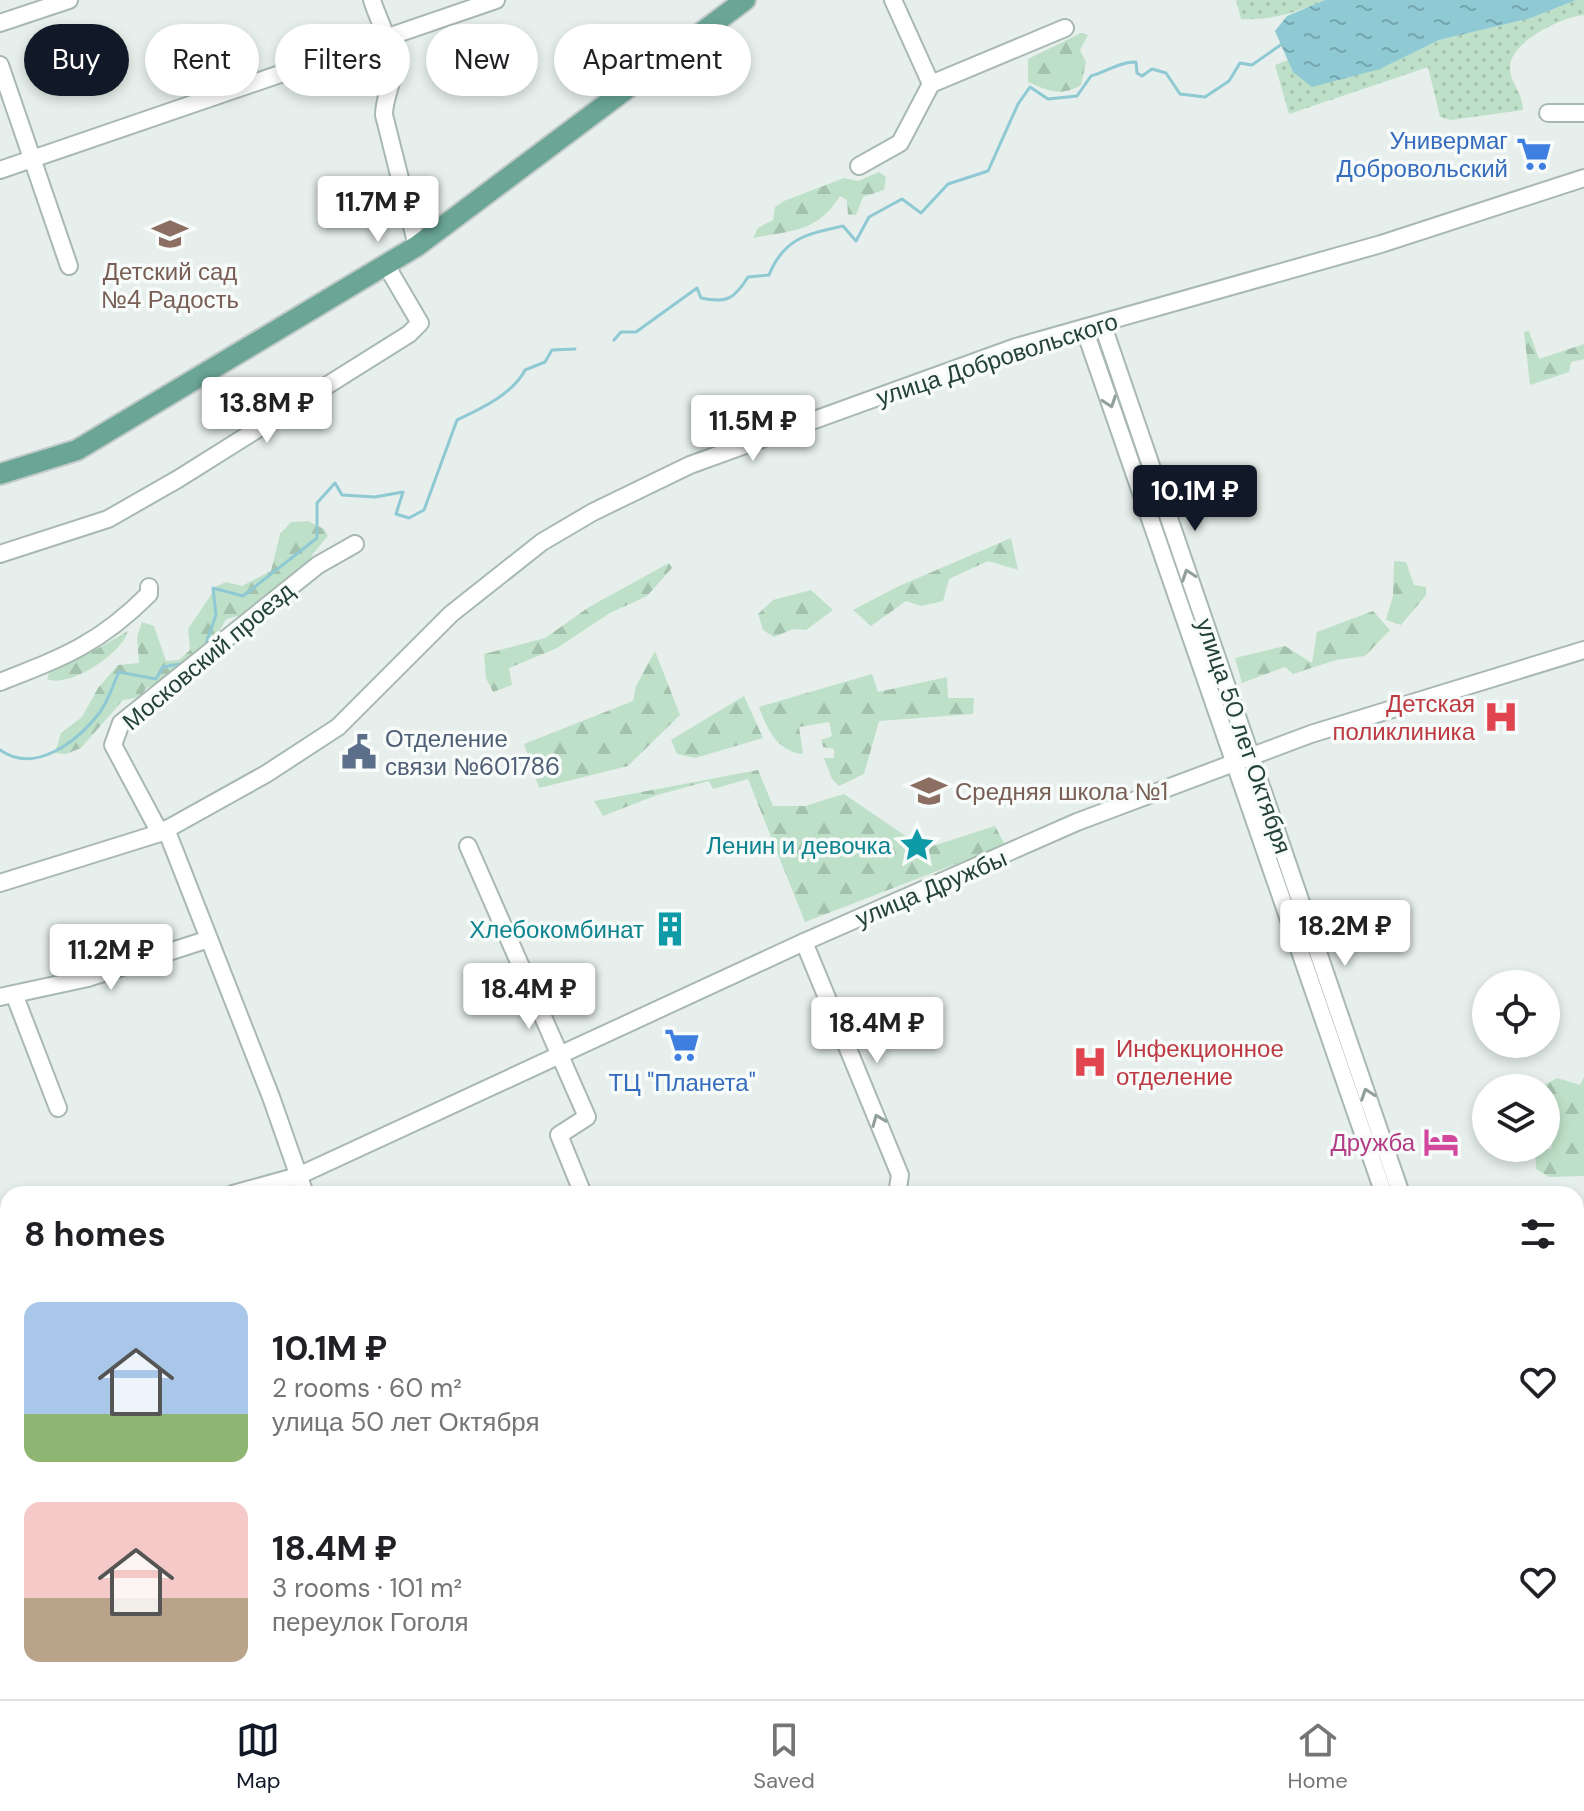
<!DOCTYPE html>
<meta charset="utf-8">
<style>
:root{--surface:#fff;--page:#f6f6f6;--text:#202124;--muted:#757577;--line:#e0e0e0;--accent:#111827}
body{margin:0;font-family:"DM Sans",sans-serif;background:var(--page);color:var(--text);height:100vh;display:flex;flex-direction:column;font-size:30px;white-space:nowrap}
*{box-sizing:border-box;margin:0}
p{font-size:26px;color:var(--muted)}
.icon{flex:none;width:44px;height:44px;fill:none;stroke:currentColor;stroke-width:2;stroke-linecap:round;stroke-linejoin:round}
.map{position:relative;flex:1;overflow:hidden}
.drawer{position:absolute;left:0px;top:1186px;width:1584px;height:514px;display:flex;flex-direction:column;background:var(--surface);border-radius:24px 24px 0 0;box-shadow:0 4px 12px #0003}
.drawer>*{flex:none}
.top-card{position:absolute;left:24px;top:24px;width:800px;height:72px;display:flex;gap:16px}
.fabs{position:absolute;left:1472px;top:970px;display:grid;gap:16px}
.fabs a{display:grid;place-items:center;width:88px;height:88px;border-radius:50%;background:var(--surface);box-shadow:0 4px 12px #0003;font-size:40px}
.price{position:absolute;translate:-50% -68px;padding:0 18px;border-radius:8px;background:#fff;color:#222;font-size:26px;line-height:52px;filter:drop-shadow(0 2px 4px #0008)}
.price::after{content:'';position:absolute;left:50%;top:48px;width:24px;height:18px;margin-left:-12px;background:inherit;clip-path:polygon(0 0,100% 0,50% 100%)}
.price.active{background:var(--accent);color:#fff}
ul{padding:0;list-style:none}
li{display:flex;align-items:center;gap:24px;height:200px;padding:0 24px}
li span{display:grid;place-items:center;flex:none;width:224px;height:160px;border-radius:16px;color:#555}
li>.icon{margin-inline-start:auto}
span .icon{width:96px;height:96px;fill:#fffc;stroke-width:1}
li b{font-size:34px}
h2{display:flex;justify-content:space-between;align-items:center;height:96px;padding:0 24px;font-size:34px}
.pill{padding:0 28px;border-radius:36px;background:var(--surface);box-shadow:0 4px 12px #0003;font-size:28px;line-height:72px}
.pill.active{background:var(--accent);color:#fff}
.tab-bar{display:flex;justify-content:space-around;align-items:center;height:112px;border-top:2px solid var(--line);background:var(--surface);font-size:22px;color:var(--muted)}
.tab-bar a{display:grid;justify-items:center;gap:4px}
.tab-bar .active{color:var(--accent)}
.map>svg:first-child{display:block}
</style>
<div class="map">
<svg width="1584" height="1699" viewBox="0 0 1584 1699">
<defs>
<pattern id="forest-firs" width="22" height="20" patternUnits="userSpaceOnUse" patternTransform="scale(2)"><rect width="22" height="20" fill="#bfe0c8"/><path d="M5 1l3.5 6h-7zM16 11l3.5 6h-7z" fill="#a4c1ad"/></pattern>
<pattern id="park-dots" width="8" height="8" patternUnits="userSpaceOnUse" patternTransform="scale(2)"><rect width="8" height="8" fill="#bfe0c8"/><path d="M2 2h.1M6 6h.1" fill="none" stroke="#a4c1ad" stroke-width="1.8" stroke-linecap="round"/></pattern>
<pattern id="water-ripples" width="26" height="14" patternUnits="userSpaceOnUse" patternTransform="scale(2)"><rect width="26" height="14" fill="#8ec9d4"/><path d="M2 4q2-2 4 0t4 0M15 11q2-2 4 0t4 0" fill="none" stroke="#74a5ad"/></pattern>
</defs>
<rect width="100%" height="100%" fill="#e6efeb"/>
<g fill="url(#forest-firs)">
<path d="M1081 33 1088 35 1080 50 1086 62 1081 85C1060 97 1049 91 1028 82V59Z"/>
<path d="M879 172 886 177 884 190 863 197 856 215H848L847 200 840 196C817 233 792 230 753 238L758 228 773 220 775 207 784 201 844 178 858 181Z"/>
<path d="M1529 331 1539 359 1584 344V359L1571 362 1569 372 1530 385 1524 332Z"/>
<path d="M308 521 324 529 328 536 312 555 311 566 283 582 255 612 226 619C209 653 183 678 146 688L141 697 123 700 81 748 66 754 55 753 61 733 82 717 98 688 118 665 139 663 137 637 142 622 154 626 166 661 179 660 190 650 188 629 217 586 226 582 242 586 271 571 280 534 291 522Z"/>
<path d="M1011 538 1018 570 988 561 949 579 943 601 921 606 906 601 871 626 853 610 897 587Z"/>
<path d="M1394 561 1406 562 1414 585 1426 587V595L1401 625 1386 620 1393 596Z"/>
<path d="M669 563 672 568 647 596 610 613 557 648 509 668 512 685 493 692 486 678 484 654 545 638 589 607Z"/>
<path d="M811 590 833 610 806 630 793 629 774 637 763 630 758 614 773 600Z"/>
<path d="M1373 611 1390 630 1365 656 1336 660 1293 674 1285 667 1242 683 1235 658 1285 646 1312 663 1317 632Z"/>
<path d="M128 631C123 653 68 689 47 679L51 668 97 649Z"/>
<path d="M655 651 680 715 628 766 539 788 524 744 633 701 636 686Z"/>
<path d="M872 674 878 692 947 677 948 698H974L973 714 879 721 864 774 839 786 832 779 824 758H834V749L823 747 821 740 832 736 829 722 799 727 803 754C777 751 767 729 759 707Z"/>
<path d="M744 696 763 738 695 758 677 754 671 740Z"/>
<path d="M758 770 773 806H805L844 794 910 839 917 851 995 826 1005 845 805 922 748 779 713 789 709 781 657 795 603 816 594 801Z"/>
<path d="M1584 1077V1176L1549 1177 1536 1169 1535 1148 1551 1149 1555 1132 1546 1129V1088H1539L1557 1078 1580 1085Z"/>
</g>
<g fill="url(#park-dots)">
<path d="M1236 0H1325C1296 12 1272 21 1241 19Z"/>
<path d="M1576 0H1584V15C1562 17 1509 42 1510 68 1510 83 1522 90 1523 110L1451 120 1440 117 1428 67 1289 114 1275 65 1288 60 1293 72 1380 69 1439 40 1531 18Z"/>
<path d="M1580 1477 1584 1488V1542L1576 1545V1478Z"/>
</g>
<path fill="url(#water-ripples)" d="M1325 0H1576L1531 18 1439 40 1380 69 1312 87 1293 72 1275 31 1287 16Z"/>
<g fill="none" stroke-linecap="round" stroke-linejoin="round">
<g stroke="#8ec9d4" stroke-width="3">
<path d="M614 340 621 332H636L697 288 701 298C727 304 735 298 748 277L769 275C784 238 807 234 843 226L856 241 869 217 902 199 921 213 948 184 988 171 1018 104 1030 87 1048 99 1077 96 1091 76C1105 72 1122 61 1136 62L1137 73 1142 76 1152 69 1166 73 1180 94 1205 97 1229 81 1240 63 1252 65 1282 44"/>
<path d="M205 646 216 615 213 588 243 596 317 538V503L335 483 342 495 375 497 403 492 396 514 409 518 424 510 457 420C480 409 513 394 525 370L545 362 552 350 575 349"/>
<path d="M0 750C35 775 78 741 100 712 108 701 113 685 119 672L156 679 163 667 185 663"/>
</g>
<g stroke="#a8b8b2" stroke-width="20">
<g id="minor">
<path d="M372 0C378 20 396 52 393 72 391 88 384 99 384 115L417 246"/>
<path d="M893 0 931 84"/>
<path d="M0 23 69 0"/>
<path d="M0 65 69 266"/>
<path d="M1548 113H1584"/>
<path d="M859 166 900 143 931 84 1065 28"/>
<path d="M0 170 496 0"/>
<path d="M1102 323 1401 1194"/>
<path d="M1084 328 1384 1194"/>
<path d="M0 554 108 519 178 479 409 334 420 323 386 265"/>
<path d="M0 682C64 657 99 644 149 594V587"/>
<path d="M166 829 271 1097 305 1194"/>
<path d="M160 833 113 745 121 723 318 565 355 544"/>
<path d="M468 846 587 1117 559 1135 583 1194"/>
<path d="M0 883 160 833 266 774 338 727 451 614 542 542 593 512 690 465 1016 347 1381 244 1584 178"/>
<path d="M804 942 900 1175 897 1194"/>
<path d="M14 994 58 1108"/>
<path d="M0 997 88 978 209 939"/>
<path d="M233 1194 298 1176 804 942 1077 822 1311 734 1584 650"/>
<path d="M0 1261 8 1271"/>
<path d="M0 1427 8 1421"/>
<path d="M0 1584 8 1578"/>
<path d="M1576 1653 1584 1670"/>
<path d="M233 1692V1699"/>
<path d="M494 1692 496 1699"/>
<path d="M835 1692 838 1699"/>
<path d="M1095 1692 1097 1699"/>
<path d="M1251 1692 1253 1699"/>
<path d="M1409 1692 1413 1699"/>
<path d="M63 1699 72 1692"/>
<path d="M1055 1699 1076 1692"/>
</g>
</g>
<g stroke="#c2cac8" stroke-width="24">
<g id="major">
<path d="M0 474 77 450 417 246 745 0"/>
<path d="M1576 1433 1584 1431"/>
<path d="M711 1699 728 1692"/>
</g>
</g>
<use href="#minor" stroke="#fff" stroke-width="16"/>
<use href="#major" stroke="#6aa596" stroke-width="20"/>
</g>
<defs><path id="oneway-chevron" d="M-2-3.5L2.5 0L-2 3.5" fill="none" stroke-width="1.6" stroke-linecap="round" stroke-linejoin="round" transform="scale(2)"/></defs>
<g stroke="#92a09c">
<use href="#oneway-chevron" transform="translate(1110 402) rotate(71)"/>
<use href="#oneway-chevron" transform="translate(1188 575) rotate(-109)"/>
<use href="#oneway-chevron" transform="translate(1367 1094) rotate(-109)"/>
<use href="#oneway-chevron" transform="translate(878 1120) rotate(-112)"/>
</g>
<defs>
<g id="supermarket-bare" transform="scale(2.76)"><path d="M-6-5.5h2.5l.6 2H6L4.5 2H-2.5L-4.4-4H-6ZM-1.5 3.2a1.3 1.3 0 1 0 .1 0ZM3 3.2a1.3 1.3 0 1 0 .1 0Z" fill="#3f7fe0" stroke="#f7fbf9" stroke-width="2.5" paint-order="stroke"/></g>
<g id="school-bare" transform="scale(2.76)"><path d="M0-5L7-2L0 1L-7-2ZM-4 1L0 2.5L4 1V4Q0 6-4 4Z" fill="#8d6e63" stroke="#f7fbf9" stroke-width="2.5" paint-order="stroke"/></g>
<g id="hospital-bare" transform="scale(2.76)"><path d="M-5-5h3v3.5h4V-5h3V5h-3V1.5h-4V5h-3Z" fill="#e0444e" stroke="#f7fbf9" stroke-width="2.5" paint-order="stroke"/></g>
<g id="civic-bare" transform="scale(2.76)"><path d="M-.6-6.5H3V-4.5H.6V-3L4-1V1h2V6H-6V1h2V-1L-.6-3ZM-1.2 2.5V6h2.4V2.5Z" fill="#5c6f8a" stroke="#f7fbf9" stroke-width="2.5" paint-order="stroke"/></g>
<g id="sight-bare" transform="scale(2.76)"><path d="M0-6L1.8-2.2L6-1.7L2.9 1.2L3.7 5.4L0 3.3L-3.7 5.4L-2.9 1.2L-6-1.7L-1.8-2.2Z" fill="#0f9aa8" stroke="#f7fbf9" stroke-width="2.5" paint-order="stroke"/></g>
<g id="building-bare" transform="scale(2.76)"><path d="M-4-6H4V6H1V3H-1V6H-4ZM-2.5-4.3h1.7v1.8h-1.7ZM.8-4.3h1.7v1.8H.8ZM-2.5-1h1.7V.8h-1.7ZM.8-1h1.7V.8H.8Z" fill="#0f9aa8" stroke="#f7fbf9" stroke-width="2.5" paint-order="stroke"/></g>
<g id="hotel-bare" transform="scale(2.76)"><path d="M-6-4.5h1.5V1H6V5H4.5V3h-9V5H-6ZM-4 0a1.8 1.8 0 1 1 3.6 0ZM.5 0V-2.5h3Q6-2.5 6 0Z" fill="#d1479c" stroke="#f7fbf9" stroke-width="2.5" paint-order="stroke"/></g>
</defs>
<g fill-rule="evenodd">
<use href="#supermarket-bare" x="1534" y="154"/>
<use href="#school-bare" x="170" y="234"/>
<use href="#hospital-bare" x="1501" y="717"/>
<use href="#civic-bare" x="359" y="752"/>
<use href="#school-bare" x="929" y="791"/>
<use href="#sight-bare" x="917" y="845"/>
<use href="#building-bare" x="670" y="929"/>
<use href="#supermarket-bare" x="682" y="1045"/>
<use href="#hospital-bare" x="1090" y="1062"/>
<use href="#hotel-bare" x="1441" y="1142"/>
</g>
<g text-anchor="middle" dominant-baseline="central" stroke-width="7" stroke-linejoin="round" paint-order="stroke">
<g font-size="24" fill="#366cbe" stroke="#f7fbf9" text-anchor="end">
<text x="1508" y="140">Универмаг<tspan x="1508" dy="28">Добровольский</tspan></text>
<text x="682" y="1082" text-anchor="middle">ТЦ "Планета"</text>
</g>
<g font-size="24" fill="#785e54" stroke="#f7fbf9">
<text x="170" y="271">Детский сад<tspan x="170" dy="28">№4 Радость</tspan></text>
<text x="955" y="791" text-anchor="start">Средняя школа №1</text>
</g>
<g font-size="24" fill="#24423a" stroke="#f7fbf9">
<text transform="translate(997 359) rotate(-18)">улица Добровольского</text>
<text transform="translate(208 656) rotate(-40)">Московский проезд</text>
<text transform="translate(1244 736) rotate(71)">улица 50 лет Октября</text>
<text transform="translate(931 888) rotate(-23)">улица Дружбы</text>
</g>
<g font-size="24" fill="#be3a42" stroke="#f7fbf9" text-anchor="end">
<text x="1475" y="703">Детская<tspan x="1475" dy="28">поликлиника</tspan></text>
<text x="1116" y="1048" text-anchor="start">Инфекционное<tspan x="1116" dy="28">отделение</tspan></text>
</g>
<g font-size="24" fill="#4e5e75" stroke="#f7fbf9" text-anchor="start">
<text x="385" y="738">Отделение<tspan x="385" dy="28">связи №601786</tspan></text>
</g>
<g font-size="24" fill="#0d838f" stroke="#f7fbf9" text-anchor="end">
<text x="891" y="845">Ленин и девочка</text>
<text x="644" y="929">Хлебокомбинат</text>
</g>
<g font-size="24" fill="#b23c85" stroke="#f7fbf9" text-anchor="end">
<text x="1415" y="1142">Дружба</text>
</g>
</g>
</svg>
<div class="fabs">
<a><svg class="icon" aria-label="locate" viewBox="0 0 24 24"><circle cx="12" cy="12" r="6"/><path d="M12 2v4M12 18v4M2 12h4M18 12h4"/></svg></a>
<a><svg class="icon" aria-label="layers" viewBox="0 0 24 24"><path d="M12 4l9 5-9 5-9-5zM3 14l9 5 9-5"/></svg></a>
</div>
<b class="price" style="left:378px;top:244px">11.7M ₽</b>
<b class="price" style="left:267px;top:445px">13.8M ₽</b>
<b class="price" style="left:753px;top:463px">11.5M ₽</b>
<b class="price active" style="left:1195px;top:533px">10.1M ₽</b>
<b class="price" style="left:1345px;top:968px">18.2M ₽</b>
<b class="price" style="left:111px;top:992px">11.2M ₽</b>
<b class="price" style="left:529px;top:1031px">18.4M ₽</b>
<b class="price" style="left:877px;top:1065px">18.4M ₽</b>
<div class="top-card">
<a class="pill active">Buy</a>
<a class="pill">Rent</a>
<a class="pill">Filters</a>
<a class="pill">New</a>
<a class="pill">Apartment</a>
</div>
<section class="drawer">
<h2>8 homes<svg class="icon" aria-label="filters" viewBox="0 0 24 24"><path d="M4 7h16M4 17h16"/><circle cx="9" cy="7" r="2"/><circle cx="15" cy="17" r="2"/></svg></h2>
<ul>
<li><span style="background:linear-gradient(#a9c7e8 70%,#8fb573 0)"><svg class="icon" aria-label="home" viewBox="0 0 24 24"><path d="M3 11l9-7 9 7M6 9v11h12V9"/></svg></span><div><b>10.1M ₽</b><p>2 rooms · 60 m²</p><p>улица 50 лет Октября</p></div><svg class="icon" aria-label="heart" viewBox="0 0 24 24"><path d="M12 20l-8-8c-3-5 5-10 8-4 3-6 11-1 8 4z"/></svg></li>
<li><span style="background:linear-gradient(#f6c9c9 60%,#b9a48a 0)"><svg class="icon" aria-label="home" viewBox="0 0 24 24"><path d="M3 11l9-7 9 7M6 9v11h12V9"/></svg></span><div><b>18.4M ₽</b><p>3 rooms · 101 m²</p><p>переулок Гоголя</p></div><svg class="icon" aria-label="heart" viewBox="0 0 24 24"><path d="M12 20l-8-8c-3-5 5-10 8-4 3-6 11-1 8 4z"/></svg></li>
</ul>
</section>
</div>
<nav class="tab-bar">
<a class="active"><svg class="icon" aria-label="map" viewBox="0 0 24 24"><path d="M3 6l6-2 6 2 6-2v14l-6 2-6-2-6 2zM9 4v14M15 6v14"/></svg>Map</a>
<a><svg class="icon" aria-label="saved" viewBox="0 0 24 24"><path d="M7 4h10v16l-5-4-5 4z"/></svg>Saved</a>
<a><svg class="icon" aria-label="home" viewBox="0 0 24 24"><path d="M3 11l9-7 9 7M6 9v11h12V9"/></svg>Home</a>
</nav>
